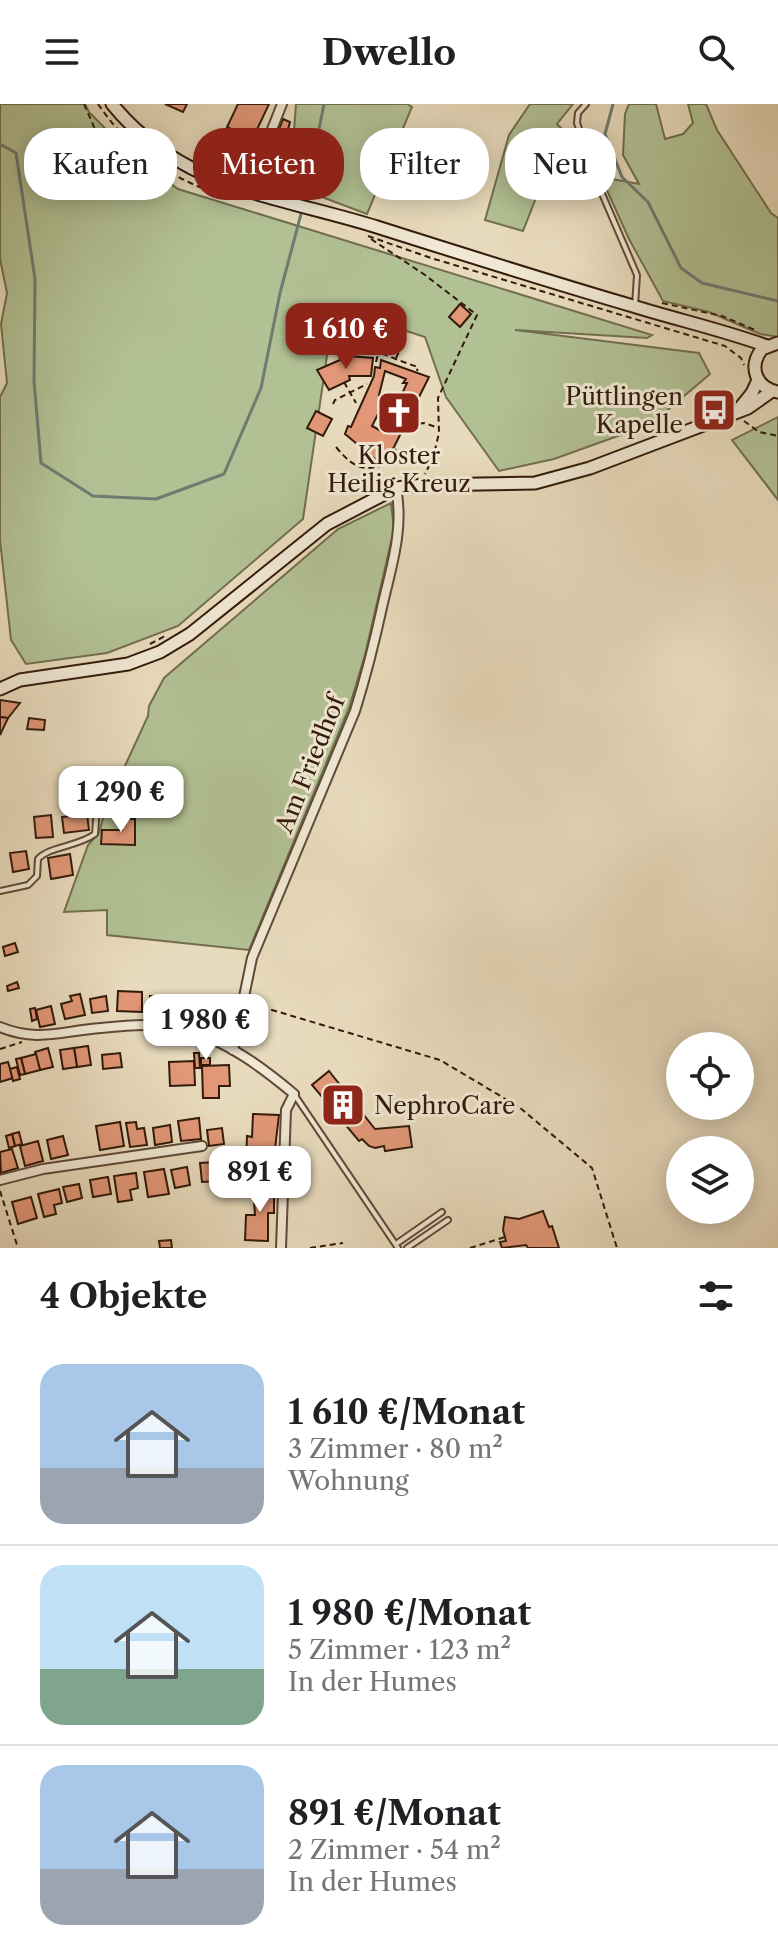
<!DOCTYPE html>
<html lang="de">
<meta charset="utf-8">
<style>
:root{--surface:#fff;--page:#f2f2f2;--text:#202124;--muted:#757577;--line:#e0e0e0;--accent:#8f2418}
body{margin:0;font-family:"Libre Caslon Text",serif;background:var(--page);color:var(--text);height:100vh;display:flex;flex-direction:column;font-size:30px;white-space:nowrap}
*{box-sizing:border-box;margin:0}
p{font-size:26px;color:var(--muted)}
.icon{flex:none;width:44px;height:44px;fill:none;stroke:currentColor;stroke-width:2;stroke-linecap:round;stroke-linejoin:round}
.map{position:relative;height:1144px;overflow:hidden}
.side{display:flex;flex-direction:column;background:var(--surface);flex:1}
.side>*{flex:none}
.hud{position:absolute;left:24px;top:24px;width:730px;height:72px;display:flex;gap:16px}
.fabs{position:absolute;left:666px;top:928px;display:grid;gap:16px}
.fabs a{display:grid;place-items:center;width:88px;height:88px;border-radius:50%;background:var(--surface);box-shadow:0 4px 20px #0003;font-size:40px}
.price{position:absolute;translate:-50% -68px;padding:0 18px;border-radius:16px;background:#fff;color:#222;font-size:26px;line-height:52px;filter:drop-shadow(0 2px 4px #0008)}
.price::after{content:'';position:absolute;left:50%;top:48px;width:24px;height:18px;margin-left:-12px;background:inherit;clip-path:polygon(0 0,100% 0,50% 100%)}
.price.selected{background:var(--accent);color:#fff}
ul{padding:0;list-style:none}
li{display:flex;align-items:center;gap:24px;height:200px;padding:0 40px}
li+li{border-top:2px solid var(--line)}
li span{display:grid;place-items:center;flex:none;width:224px;height:160px;border-radius:24px;color:#555}
li>.icon{margin-inline-start:auto}
span .icon{width:96px;height:96px;fill:#fffc;stroke-width:1}
li b{font-size:34px}
h2{display:flex;justify-content:space-between;align-items:center;height:96px;padding:0 40px;font-size:34px}
.pill{padding:0 28px;border-radius:32px;background:var(--surface);box-shadow:0 4px 20px #0003;font-size:28px;line-height:72px}
.pill.selected{background:var(--accent);color:#fff}
header{display:flex;justify-content:space-between;align-items:center;height:104px;padding:0 40px;background:var(--surface);font-size:36px;font-weight:700}
.map>svg:first-child{display:block}
</style>
<header><svg class="icon" aria-label="menu" viewBox="0 0 24 24"><path d="M4 6h16M4 12h16M4 18h16"/></svg>Dwello<svg class="icon" aria-label="search" viewBox="0 0 24 24"><circle cx="10" cy="10" r="6"/><path d="M15 15l6 6"/></svg></header>
<div class="map">
<svg width="778" height="1144" viewBox="0 0 778 1144">
<rect width="100%" height="100%" fill="#e8dbbd"/>
<filter id="stains"><feTurbulence type="fractalNoise" baseFrequency=".0025" numOctaves="4"/><feColorMatrix values="0 0 0 0 .2 0 0 0 0 .09 0 0 0 0 .02 0 0 0 .5 -.17"/></filter>
<radialGradient id="worn" r=".72"><stop offset=".6" stop-color="#630" stop-opacity="0"/><stop offset="1" stop-color="#630" stop-opacity=".3"/></radialGradient>
<g fill="#b2c194" stroke="#726e4f" stroke-width="2">
<path d="M0 0H85L89 8 130 50 178 85 652 231 647 234 515 226 699 249 710 270 651 320 554 355 499 367 446 293 425 233 367 214 329 238 303 415 178 522 107 549 26 560 11 536 0 436V293L7 279 1 220 7 189 0 155Z"/>
<path d="M296 0H407L412 3 367 110 290 81Z"/>
<path d="M530 0H573L557 20 574 37 589 85 545 71 523 127 485 116 509 31Z"/>
<path d="M629 0H656L665 35 683 30 693 19 688 0H706L717 26 771 109 778 114V233L760 230 709 208 663 197 629 135 601 73 639 80 623 51 625 10Z"/>
<path d="M778 313V396L732 336Z"/>
<path d="M391 399 394 425 365 551 349 604 249 846 107 831V806L64 808 88 741 99 729 106 703 148 612 149 602 164 574 338 425Z"/>
</g>
<g fill="none" stroke-linecap="round" stroke-linejoin="round">
<g stroke="#6f7b71" stroke-width="3">
<path d="M613 0 605 30 622 73 648 98 681 164 702 179 778 197"/>
<path d="M0 40 16 49 35 175 34 277 41 359 93 392 156 395 224 370 261 284 280 189 305 95 324 0"/>
</g>
</g>
<g fill="#e29878" stroke="#331a0a" stroke-width="2" fill-rule="evenodd">
<path d="M165 0H187L183 8Z"/>
<path d="M238 0H269L246 49 227 40 233 26 227 23Z"/>
<path d="M283 15 290 18 278 64 265 59Z"/>
<path d="M460 200 471 210 460 223 449 213Z"/>
<path d="M349 252 373 254 371 272H349L350 276 329 286 317 266Z"/>
<path d="M381 256 429 273 394 343 381 360 345 330 348 322 351 323 374 272 375 263 380 264ZM385 267 406 275 403 279H407L396 303 384 297 385 294 379 291ZM380 306 393 312 385 329 372 322Z"/>
<path d="M316 307 332 315 323 332 307 324Z"/>
<path d="M0 596 20 599 8 614 0 613Z"/>
<path d="M0 613 8 614 0 631Z"/>
<path d="M29 614 45 616 44 626 27 625Z"/>
<path d="M87 710 89 726 64 729 62 713Z"/>
<path d="M51 711 53 733 36 734 34 713Z"/>
<path d="M122 715H135V741L101 740 102 726H122Z"/>
<path d="M26 747 29 765 13 768 10 749Z"/>
<path d="M70 750 73 771 51 775 48 754Z"/>
<path d="M15 839 18 848 5 852 3 843Z"/>
<path d="M17 878 19 884 8 887 7 882Z"/>
<path d="M118 887 142 888V908L117 907Z"/>
<path d="M80 890 85 911 65 915 61 900 72 897 70 892Z"/>
<path d="M106 892 108 907 92 909 90 895Z"/>
<path d="M150 892 172 893 171 909 150 908Z"/>
<path d="M213 893 228 896 226 905 236 907 233 923 208 918Z"/>
<path d="M185 897 202 899 200 915 183 913Z"/>
<path d="M51 902 55 920 40 923 36 906Z"/>
<path d="M35 904 37 915 32 917 30 905Z"/>
<path d="M88 942 91 961 77 963 74 944Z"/>
<path d="M48 944 53 963 40 966 35 948Z"/>
<path d="M74 944 77 963 63 965 60 946Z"/>
<path d="M120 949 122 963 103 965 102 951Z"/>
<path d="M194 949H199L200 964H195Z"/>
<path d="M36 950 40 966 25 970 21 954Z"/>
<path d="M21 954 25 970 20 971 16 955Z"/>
<rect x="201" y="954" width="9" height="7"/>
<path d="M194 957 195 981 170 982 169 958Z"/>
<path d="M8 958 13 974 0 978V960Z"/>
<path d="M229 961 230 982H219V994H203L202 962Z"/>
<path d="M17 963 20 975 13 977 10 965Z"/>
<path d="M329 967 375 1025 409 1022 412 1043 385 1047 384 1042 375 1044 369 1042 362 1035 359 1037 312 981Z"/>
<path d="M253 1010 279 1011 273 1062 246 1060 247 1032 252 1033Z"/>
<path d="M199 1014 201 1035 181 1037 178 1017Z"/>
<path d="M120 1018 124 1042 100 1046 96 1022Z"/>
<path d="M136 1018 137 1025 144 1024 147 1041 130 1043 126 1019Z"/>
<path d="M170 1021 172 1038 155 1041 153 1024Z"/>
<path d="M222 1024 224 1040 209 1042 207 1026Z"/>
<path d="M19 1028 22 1040 15 1042 12 1030Z"/>
<path d="M12 1030 15 1042 9 1044 6 1032Z"/>
<path d="M63 1032 68 1051 51 1055 47 1036Z"/>
<path d="M38 1037 43 1057 25 1062 20 1042Z"/>
<path d="M12 1045 18 1064 1 1069 0 1048Z"/>
<path d="M218 1058 220 1077 202 1078 200 1059Z"/>
<path d="M187 1063 190 1081 175 1084 171 1066Z"/>
<path d="M164 1065 169 1090 148 1093 144 1068Z"/>
<path d="M136 1069 138 1084 130 1086 132 1096 118 1098 114 1072Z"/>
<path d="M108 1073 111 1090 93 1093 90 1076Z"/>
<path d="M79 1080 82 1094 67 1098 63 1083Z"/>
<path d="M253 1082H274V1109H268V1137L245 1136 246 1111H255Z"/>
<path d="M59 1085 62 1099 54 1101 56 1110 44 1113 38 1090Z"/>
<path d="M31 1093 37 1114 18 1120 12 1098Z"/>
<path d="M543 1107 549 1123 552 1122 559 1144H528L526 1141 502 1144 500 1138 506 1137 503 1126 505 1113 519 1115Z"/>
<path d="M171 1136 172 1144H160L159 1137Z"/>
</g>
<g fill="none" stroke-linecap="round" stroke-linejoin="round">
<g stroke="#604a37" stroke-width="8">
<g id="lane">
<path d="M586 0 578 9 577 19 600 85 637 171 635 202"/>
<path d="M0 787 28 781 37 772 38 755C50 742 77 743 95 730L97 703"/>
<path d="M294 990 398 1144"/>
<path d="M396 1140 442 1108"/>
<path d="M407 1144 448 1116"/>
</g>
</g>
<g stroke="#604a37" stroke-width="12">
<g id="street">
<path d="M248 86 282 0"/>
<path d="M0 923C34 937 56 929 91 925 122 922 157 917 189 926 228 938 263 964 294 990L286 1006 281 1144"/>
<path d="M233 946 252 854 355 607C366 572 375 536 383 499 392 461 404 423 396 384"/>
<path d="M0 1076 43 1065 202 1042"/>
</g>
</g>
<g stroke="#331a0a" stroke-width="15">
<g id="secondary">
<path d="M112 0C182 86 278 92 377 123 462 150 547 177 633 202 678 216 723 226 767 242"/>
<path d="M778 288C756 284 748 263 762 245L778 239"/>
<path d="M739 305 752 289 758 276"/>
<path d="M0 585 20 576 128 560 160 548 190 530 327 420 396 384 424 381 535 379 590 364 748 304 772 287"/>
</g>
</g>
<g stroke="#331a0a" stroke-width="2" stroke-dasharray="6 4" stroke-linecap="butt">
<path d="M84 0 102 41 111 87"/>
<path d="M98 0C131 49 181 83 239 95"/>
<path d="M368 132 431 154 725 242 741 254 744 261"/>
<path d="M371 135 425 171 477 211 438 294 439 329 433 354 425 370"/>
<path d="M662 199 722 212 755 226"/>
<path d="M360 242 373 229 396 228 385 250"/>
<path d="M333 244C372 240 383 252 418 263L417 267"/>
<path d="M396 254 405 236"/>
<path d="M376 258 378 250"/>
<path d="M344 278 356 299"/>
<path d="M333 300 335 296 367 280"/>
<path d="M712 306 731 297"/>
<path d="M744 317 759 328 778 332"/>
<path d="M409 321 424 319 439 324"/>
<path d="M336 343C359 371 368 366 401 356L394 343"/>
<path d="M150 540 165 532"/>
<path d="M252 900 440 956 519 1003 592 1064 617 1144"/>
<path d="M0 945 22 938"/>
<path d="M0 1087 18 1144"/>
<path d="M310 1144 343 1139"/>
<path d="M470 1144 505 1133"/>
</g>
<use href="#lane" stroke="#f0e8d4" stroke-width="4"/>
<use href="#street" stroke="#f0e8d4" stroke-width="8"/>
<use href="#secondary" stroke="#f0e8d4" stroke-width="11"/>
</g>
<defs>
<g id="bus-square" transform="scale(2.3)"><rect x="-9" y="-9" width="18" height="18" rx="4" fill="#8f2418" stroke="#f0e8d4"/><path d="M-5-6H5V4H4V6H2V4H-2V6H-4V4H-5ZM-3.5-4V0h7V-4ZM-3.5 1.2v1.5H-2V1.2ZM2 1.2v1.5H3.5V1.2Z" fill="#fff"/></g>
<g id="church-square" transform="scale(2.3)"><rect x="-9" y="-9" width="18" height="18" rx="4" fill="#8f2418" stroke="#f0e8d4"/><path d="M-1.2-6h2.4v3.5h3.3v2.4h-3.3V6h-2.4V-.1h-3.3v-2.4h3.3Z" fill="#fff"/></g>
<g id="building-square" transform="scale(2.3)"><rect x="-9" y="-9" width="18" height="18" rx="4" fill="#8f2418" stroke="#f0e8d4"/><path d="M-4-6H4V6H1V3H-1V6H-4ZM-2.5-4.3h1.7v1.8h-1.7ZM.8-4.3h1.7v1.8H.8ZM-2.5-1h1.7V.8h-1.7ZM.8-1h1.7V.8H.8Z" fill="#fff"/></g>
</defs>
<g fill-rule="evenodd">
<use href="#bus-square" x="714" y="306"/>
<use href="#church-square" x="399" y="309"/>
<use href="#building-square" x="343" y="1001"/>
</g>
<g text-anchor="middle" dominant-baseline="central" stroke-width="6" stroke-linejoin="round" paint-order="stroke">
<g font-size="24" fill="#331a0a" stroke="#f0e8d4" text-anchor="end">
<text x="683" y="292">Püttlingen<tspan x="683" dy="28">Kapelle</tspan></text>
<text x="399" y="351" text-anchor="middle">Kloster<tspan x="399" dy="28">Heilig Kreuz</tspan></text>
<text x="374" y="1001" text-anchor="start">NephroCare</text>
</g>
<g font-size="24" fill="#331a0a" stroke="#f0e8d4">
<text transform="translate(310 660) rotate(-68)">Am Friedhof</text>
</g>
</g>
<rect width="100%" height="100%" filter="url(#stains)"/>
<rect width="100%" height="100%" fill="url(#worn)"/>
</svg>
<div class="fabs">
<a><svg class="icon" aria-label="locate" viewBox="0 0 24 24"><circle cx="12" cy="12" r="6"/><path d="M12 2v4M12 18v4M2 12h4M18 12h4"/></svg></a>
<a><svg class="icon" aria-label="layers" viewBox="0 0 24 24"><path d="M12 4l9 5-9 5-9-5zM3 14l9 5 9-5"/></svg></a>
</div>
<b class="price selected" style="left:346px;top:267px">1 610 €</b>
<b class="price" style="left:121px;top:730px">1 290 €</b>
<b class="price" style="left:206px;top:958px">1 980 €</b>
<b class="price" style="left:260px;top:1110px">891 €</b>
<div class="hud">
<a class="pill">Kaufen</a>
<a class="pill selected">Mieten</a>
<a class="pill">Filter</a>
<a class="pill">Neu</a>
</div>
</div>
<section class="side">
<h2>4 Objekte<svg class="icon" aria-label="filters" viewBox="0 0 24 24"><path d="M4 7h16M4 17h16"/><circle cx="9" cy="7" r="2"/><circle cx="15" cy="17" r="2"/></svg></h2>
<ul>
<li><span style="background:linear-gradient(#a9c7e8 65%,#9aa5b1 0)"><svg class="icon" aria-label="home" viewBox="0 0 24 24"><path d="M3 11l9-7 9 7M6 9v11h12V9"/></svg></span><div><b>1 610 €/Monat</b><p>3 Zimmer · 80 m²</p><p>Wohnung</p></div></li>
<li><span style="background:linear-gradient(#bfe0f5 65%,#7fa58c 0)"><svg class="icon" aria-label="home" viewBox="0 0 24 24"><path d="M3 11l9-7 9 7M6 9v11h12V9"/></svg></span><div><b>1 980 €/Monat</b><p>5 Zimmer · 123 m²</p><p>In der Humes</p></div></li>
<li><span style="background:linear-gradient(#a9c7e8 65%,#9aa5b1 0)"><svg class="icon" aria-label="home" viewBox="0 0 24 24"><path d="M3 11l9-7 9 7M6 9v11h12V9"/></svg></span><div><b>891 €/Monat</b><p>2 Zimmer · 54 m²</p><p>In der Humes</p></div></li>
</ul>
</section>
